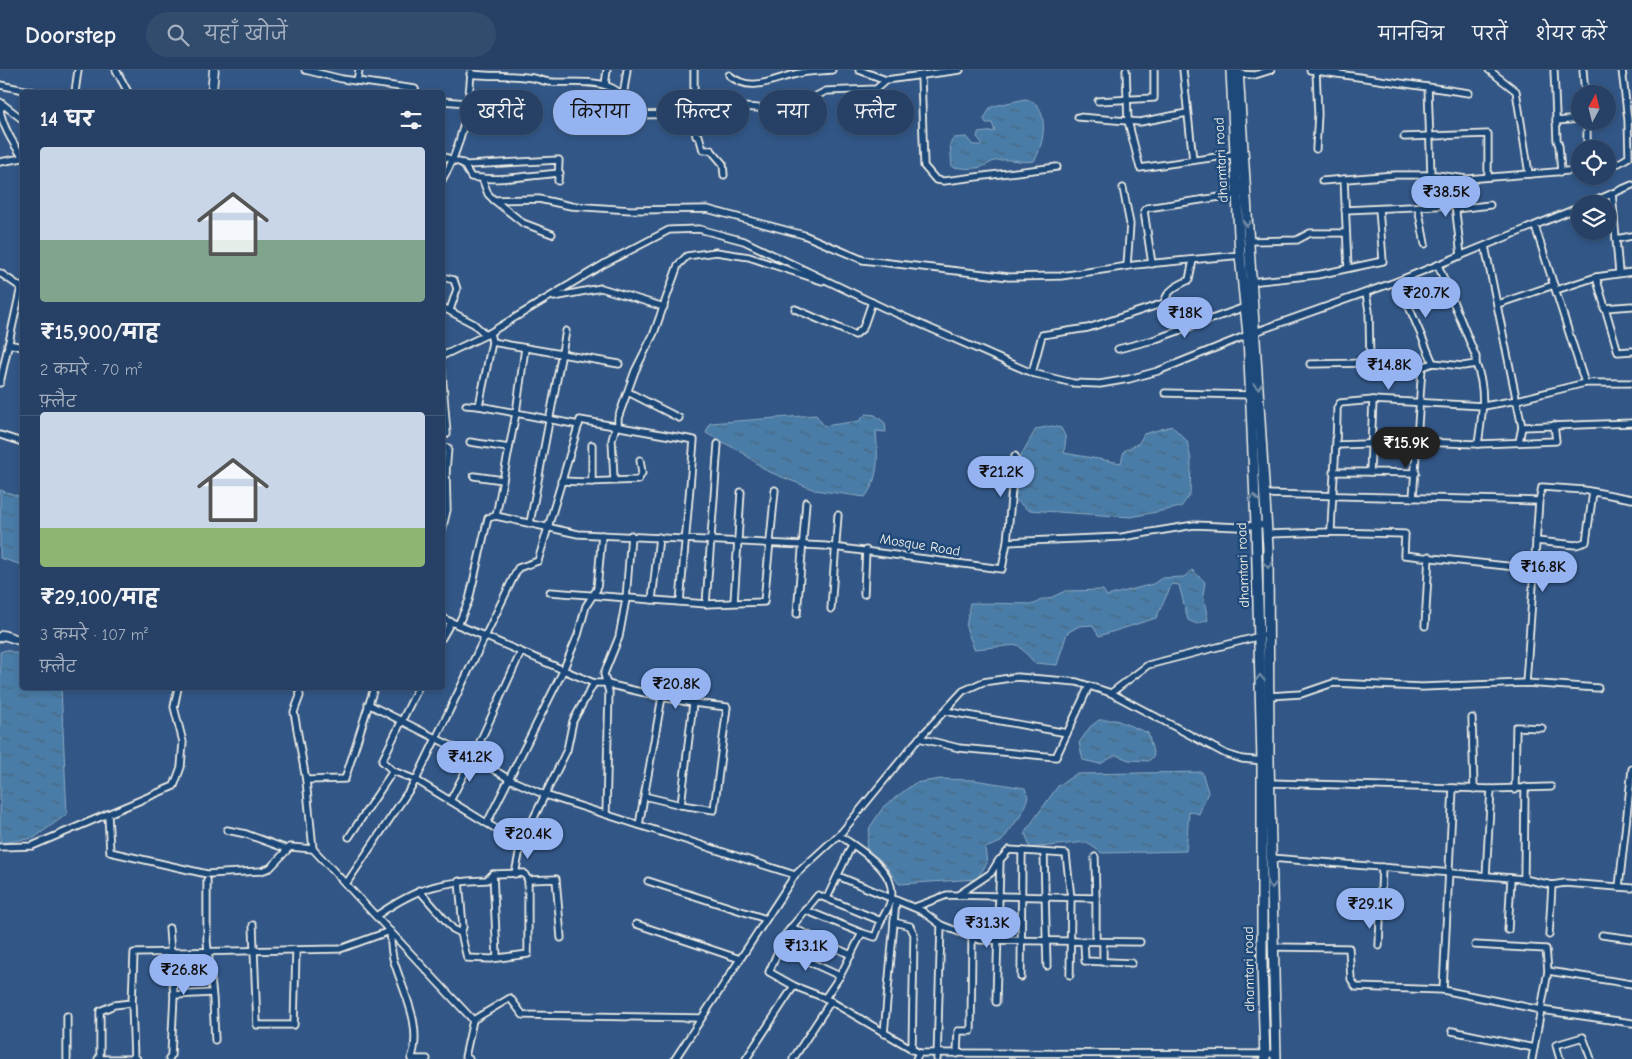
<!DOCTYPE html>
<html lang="hi">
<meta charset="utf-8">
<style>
:root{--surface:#264165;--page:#324c6e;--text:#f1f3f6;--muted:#a4afbf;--line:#425a79;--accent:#95b2f1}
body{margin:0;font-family:"Comic Neue","Playpen Sans Deva",sans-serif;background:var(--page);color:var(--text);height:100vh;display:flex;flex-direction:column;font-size:19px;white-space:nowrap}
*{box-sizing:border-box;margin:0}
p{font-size:16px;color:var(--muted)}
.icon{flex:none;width:28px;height:28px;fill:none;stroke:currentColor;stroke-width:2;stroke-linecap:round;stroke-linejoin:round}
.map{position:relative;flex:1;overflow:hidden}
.side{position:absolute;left:20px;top:20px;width:425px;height:600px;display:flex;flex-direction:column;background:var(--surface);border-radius:5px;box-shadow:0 2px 8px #0003,0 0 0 1px var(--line)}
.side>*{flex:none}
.hud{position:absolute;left:460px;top:20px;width:475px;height:45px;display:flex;gap:10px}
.needle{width:32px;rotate:7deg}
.controls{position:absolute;left:1571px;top:15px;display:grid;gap:10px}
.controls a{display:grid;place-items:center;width:45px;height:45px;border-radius:50%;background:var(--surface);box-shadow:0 2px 8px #0003,0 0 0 1px var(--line);font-size:25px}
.price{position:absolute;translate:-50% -42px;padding:0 11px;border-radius:18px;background:var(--accent);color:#111;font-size:16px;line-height:32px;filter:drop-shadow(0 1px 2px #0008)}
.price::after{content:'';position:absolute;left:50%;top:30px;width:15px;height:11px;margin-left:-8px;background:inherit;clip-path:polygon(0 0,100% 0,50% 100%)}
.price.current{background:#222;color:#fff}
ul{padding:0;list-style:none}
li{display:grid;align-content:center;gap:10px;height:265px;padding:0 20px}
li+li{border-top:1px solid var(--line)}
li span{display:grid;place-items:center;height:155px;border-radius:5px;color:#555}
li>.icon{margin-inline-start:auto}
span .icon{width:90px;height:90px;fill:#fffc;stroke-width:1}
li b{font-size:21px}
h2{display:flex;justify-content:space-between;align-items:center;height:60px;padding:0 20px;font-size:21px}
.chip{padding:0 18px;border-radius:22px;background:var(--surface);box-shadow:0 2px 8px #0003,0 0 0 1px var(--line);font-size:18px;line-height:45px}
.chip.current{background:var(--accent);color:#111}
header{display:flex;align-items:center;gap:30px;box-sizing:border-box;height:70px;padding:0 25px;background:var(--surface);border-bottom:1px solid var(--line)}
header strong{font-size:24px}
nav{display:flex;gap:28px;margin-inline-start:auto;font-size:18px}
.search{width:350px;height:45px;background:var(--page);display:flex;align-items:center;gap:12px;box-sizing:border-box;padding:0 18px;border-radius:28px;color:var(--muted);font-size:19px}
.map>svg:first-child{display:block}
</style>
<header>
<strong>Doorstep</strong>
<div class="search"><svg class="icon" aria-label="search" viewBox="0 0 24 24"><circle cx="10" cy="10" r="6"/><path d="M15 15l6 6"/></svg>यहाँ खोजें</div>
<nav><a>मानचित्र</a><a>परतें</a><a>शेयर करें</a></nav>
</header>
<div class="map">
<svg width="1632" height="989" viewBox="0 0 1632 989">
<defs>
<pattern id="water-ripples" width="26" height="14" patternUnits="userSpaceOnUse" patternTransform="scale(1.25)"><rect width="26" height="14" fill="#497ca7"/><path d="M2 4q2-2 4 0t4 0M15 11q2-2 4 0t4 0" fill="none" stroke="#49657b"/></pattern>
</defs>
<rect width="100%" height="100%" fill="#325787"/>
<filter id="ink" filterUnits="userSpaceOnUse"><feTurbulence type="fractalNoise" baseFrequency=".02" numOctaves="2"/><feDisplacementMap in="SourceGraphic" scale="10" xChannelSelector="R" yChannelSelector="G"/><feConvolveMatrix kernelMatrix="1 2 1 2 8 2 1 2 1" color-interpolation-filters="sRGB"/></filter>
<g filter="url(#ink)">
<g fill="url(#water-ripples)" stroke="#8dabc1">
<path d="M1025 29C1051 32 1045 75 1034 91 1023 93 1013 89 1002 90 994 90 990 93 984 96 974 100 962 98 952 97L950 74 954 68 966 67 973 75H980L982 73 977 67 978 63 995 61 992 53H986L984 49 990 38 994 36Z"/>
<path d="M866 344 875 345 885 353 886 362 876 361C878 384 880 408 865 427L815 420 767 401 743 383 706 363 710 353 816 345 824 356 859 351Z"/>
<path d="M1052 356 1061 358 1066 368 1064 383 1121 393 1124 381 1139 373 1144 364 1172 356 1187 371 1191 390 1190 424 1181 437 1131 447 1028 440 1012 427 1016 394 1036 359Z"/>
<path d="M0 420 22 427V495L0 488Z"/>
<path d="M1192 500 1205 512 1203 525 1208 550 1197 554 1188 550 1179 515 1172 514 1156 548 1099 566 1092 555 1079 556 1067 563 1057 595 1035 593 1018 575 974 579 966 557 970 533 1035 534 1042 529H1048L1065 521 1103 520 1107 526 1153 514 1162 508 1184 507Z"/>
<path d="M6 580 22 585V618H61L67 744 34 768 0 773V582Z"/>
<path d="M1099 650H1116L1148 663 1154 686 1148 691 1129 690 1116 685 1100 694 1083 690 1079 673 1090 657Z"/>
<path d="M1202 702 1208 722 1199 744 1189 741 1186 781 1102 783 1086 772 1030 778 1025 762 1058 716 1076 704Z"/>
<path d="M941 709 974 710 1025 718 1028 727 1021 745 1001 772 985 778 987 793 977 809 899 814 884 793 866 778 870 757 884 736 915 713Z"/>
</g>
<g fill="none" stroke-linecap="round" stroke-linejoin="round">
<g stroke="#f4f1e8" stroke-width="9">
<g id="minor">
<path d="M116 0 128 22"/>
<path d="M305 0 342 9 415 19 416 22"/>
<path d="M694 0V53L696 66H699L703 80H711L723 94 724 105"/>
<path d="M859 0 886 10"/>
<path d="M1126 0 1128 51 1140 98 1238 84"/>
<path d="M1183 0 1193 90"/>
<path d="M1310 0 1469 23"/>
<path d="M1489 0 1516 21 1529 104"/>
<path d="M1554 0 1557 70 1559 76 1561 102"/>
<path d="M1583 0 1585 24"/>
<path d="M470 4C491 7 512 4 533 8 539 9 545 12 551 12 584 14 620 4 633 45L694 44"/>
<path d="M1236 4 1255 5 1271 0"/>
<path d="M729 5C752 25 775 7 801 3 812 1 822 1 832 0"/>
<path d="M921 6 924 96 936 110 944 111 1057 97"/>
<path d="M357 11 359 0"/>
<path d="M0 15 34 22"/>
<path d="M605 15 607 0"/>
<path d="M1428 17 1431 105"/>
<path d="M75 22 78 0"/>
<path d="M623 26 627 0"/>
<path d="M442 31 467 33"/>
<path d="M1098 31 1154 28V0"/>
<path d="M0 32 22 49"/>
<path d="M694 34 789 40 826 21 876 19 886 10 960 0"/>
<path d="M3 35 0 40C3 57 12 72 22 86"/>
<path d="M1078 47 1140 52 1187 43"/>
<path d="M1556 51 1580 49"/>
<path d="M1587 51V79"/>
<path d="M1404 67 1488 64V106"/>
<path d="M1316 79 1318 44 1316 1"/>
<path d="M442 86 467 95 559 90 558 111"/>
<path d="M0 92 22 88"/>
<path d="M463 93 471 107C500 112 531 105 560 103"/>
<path d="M1608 94 1619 93 1629 87 1628 50 1622 0"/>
<path d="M482 108 488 124 494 130 539 129 571 136 631 140 707 139 804 165 863 190 1009 207 1061 206 1135 195 1242 185"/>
<path d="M1452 108 1461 186"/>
<path d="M1344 109 1348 198"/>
<path d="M442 110C461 80 469 37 471 2"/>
<path d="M1322 111 1395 105H1437L1467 109 1580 100"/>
<path d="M1123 118 1130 154 1127 196"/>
<path d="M1612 123 1619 203"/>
<path d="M494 130 523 153 552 164"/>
<path d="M1588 134 1632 115"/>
<path d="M1418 137 1425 174"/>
<path d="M1455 139 1490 135"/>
<path d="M1345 140 1454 135"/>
<path d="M1535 156 1585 313"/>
<path d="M1616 169 1632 166"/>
<path d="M1248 171 1297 170 1310 163H1346"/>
<path d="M1485 176 1522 357 1519 372"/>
<path d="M1152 194 1144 141 1147 138 1240 124"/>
<path d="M1438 195 1476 287V294"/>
<path d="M0 203 22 218"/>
<path d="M442 207 454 210 457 219 450 240"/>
<path d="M1596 207 1618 282 1632 281"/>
<path d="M1398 211 1433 293"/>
<path d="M1250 212 1317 205 1383 191 1379 139"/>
<path d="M1556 220 1596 207 1632 202"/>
<path d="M1366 223 1369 241 1370 293"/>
<path d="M554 227 601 218 664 237"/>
<path d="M1498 234 1554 215"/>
<path d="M442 237 474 254 486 265"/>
<path d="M1604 238 1632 236"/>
<path d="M795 239 855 265 863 258 872 232"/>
<path d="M490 263 492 272 479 336 579 355"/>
<path d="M492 272 619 294"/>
<path d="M8 274 22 277"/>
<path d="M1118 279 1153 270 1245 237"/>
<path d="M442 286 486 265 604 194 669 160 699 159 744 171 884 238 1032 303 1073 313 1100 314 1129 309 1158 301 1255 262 1398 211 1580 137"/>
<path d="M1310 294 1370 293 1422 297 1433 293 1463 296 1476 294C1487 321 1482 346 1478 374"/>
<path d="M442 301 447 364"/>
<path d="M1032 303 1042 265 1088 258 1164 233C1167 220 1178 215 1189 210L1193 190"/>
<path d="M0 313 21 217"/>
<path d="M628 322 679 348"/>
<path d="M1165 323 1250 325"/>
<path d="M1373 330 1370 402 1416 403"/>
<path d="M466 335 479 336"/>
<path d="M618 356V348L635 301 654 263 678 195 687 186 716 182 749 187 822 211"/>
<path d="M1522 357 1632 353"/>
<path d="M0 365 22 372"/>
<path d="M470 372 509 378"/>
<path d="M1337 375 1416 372 1478 374 1556 371 1554 355"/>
<path d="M442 377 448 378 446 401"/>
<path d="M442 401H446L447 440 442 461"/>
<path d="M1333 402H1370"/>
<path d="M474 406 503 410"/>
<path d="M614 410 612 370 616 356"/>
<path d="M561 411 587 412 638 410 642 403 640 390"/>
<path d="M592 412V375"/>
<path d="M1265 424 1539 431 1542 417 1584 420 1632 429"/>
<path d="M1413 428 1422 297"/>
<path d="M496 446 578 464 825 476 1002 499 1007 472 1122 467 1194 455 1239 457 1267 454"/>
<path d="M530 453 566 261"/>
<path d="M1331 462C1332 421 1337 380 1337 338L1340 333 1373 330 1484 336 1517 330 1585 313H1631"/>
<path d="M1267 464 1331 462 1405 464 1404 485 1534 499"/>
<path d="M1536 471 1576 475 1586 472 1593 422"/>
<path d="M1007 472 1015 386"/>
<path d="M550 522 706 534 764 532 775 420"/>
<path d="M864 524 866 480"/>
<path d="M652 530 659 467"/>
<path d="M734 532 741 422"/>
<path d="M706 534 718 374"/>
<path d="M831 539 838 445"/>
<path d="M797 544 806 432"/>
<path d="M442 548 594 613H607"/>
<path d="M458 555 469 530 488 448 496 446 516 343 525 278"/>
<path d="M1425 556 1429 486"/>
<path d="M442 568 451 552"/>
<path d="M1526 613 1539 431"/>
<path d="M607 614 662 627"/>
<path d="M299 618 300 626 294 642 306 710 313 779 473 950 510 928 523 945 701 948"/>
<path d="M418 618 382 691 393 701 416 710 521 774 567 680 573 651 594 613"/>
<path d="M1111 623 1148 595 1268 564"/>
<path d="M1269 626 1301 624 1333 613 1422 617 1526 613 1598 618"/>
<path d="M368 634 473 687 509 709 545 725 795 805"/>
<path d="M945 641 1067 663"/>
<path d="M1472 648 1474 719"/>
<path d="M919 668 959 678 1056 687 1089 616"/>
<path d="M306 710 345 709 374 618"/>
<path d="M1269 713 1491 719 1551 717"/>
<path d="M1515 720 1516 657 1542 658"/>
<path d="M450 731 473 687 521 582"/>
<path d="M681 735 714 740 727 637 693 633"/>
<path d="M108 744 110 782 207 804 261 801 270 798 290 777 313 779"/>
<path d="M606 744 609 622 604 604 619 567 626 529 631 465"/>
<path d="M487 753 562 603 578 565 586 536 597 519 602 465"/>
<path d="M639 755 662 627 693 633 681 735 644 726"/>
<path d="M227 760 246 764 287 779"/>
<path d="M839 765C859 780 901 802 890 833 888 839 884 845 881 851L818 825 785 865 769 902 794 916 825 928 919 983 916 989"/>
<path d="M349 767 393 701"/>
<path d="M0 777 32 776 174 716 181 697 183 672 174 637 178 618"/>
<path d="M1044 783 1047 896"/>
<path d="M1095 787 1096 828"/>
<path d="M1271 788 1524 809 1552 815 1565 813 1632 818"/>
<path d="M493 804 497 887"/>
<path d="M515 804 521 774"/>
<path d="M838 806 922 841 941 855 980 870 1140 872"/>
<path d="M1486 806 1491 719"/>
<path d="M1524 809 1525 717"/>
<path d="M207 810V871L213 928 215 970"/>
<path d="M459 811 463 857 461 863 467 888 491 889 528 884V810"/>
<path d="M648 811 766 849"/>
<path d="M346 814 416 710 518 498 538 491 580 350 694 370 680 532"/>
<path d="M1619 817 1632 699"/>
<path d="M419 820 453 859 461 863"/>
<path d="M958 825 991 803 999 790"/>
<path d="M827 828 852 775"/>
<path d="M915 837 947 825 1096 828V871"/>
<path d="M805 840 862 863"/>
<path d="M376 846C417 818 437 812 487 810L493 804 524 803 528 810 556 809 561 868"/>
<path d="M894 852 910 856 914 864 912 980"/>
<path d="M636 854 740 889"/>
<path d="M253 855 257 955H294L296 881"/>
<path d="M791 857 851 885"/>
<path d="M1508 860 1511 808"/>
<path d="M1549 865 1552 815"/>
<path d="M1602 865 1632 869"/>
<path d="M1084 871 1085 891 1132 893"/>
<path d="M1103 872V892"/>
<path d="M1475 875 1546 879 1548 901 1532 989"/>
<path d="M1379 876 1382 797"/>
<path d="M1273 877 1349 878 1351 909 1356 917 1443 920 1541 940 1632 953"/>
<path d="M779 878 840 906 825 928"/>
<path d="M1548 901 1632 914"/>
<path d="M840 906 862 863 875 867 881 851"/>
<path d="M1021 907 1022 782"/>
<path d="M1443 920 1453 718"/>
<path d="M174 925 212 923"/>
<path d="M996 932 1000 790 1009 780 1066 784 1071 828 1070 905"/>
<path d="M67 946V989"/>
<path d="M1452 961 1534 978"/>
<path d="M884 964 896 830"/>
<path d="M919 983 1276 984"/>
<path d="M957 984 958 961H971L972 867"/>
<path d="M100 988V941L114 935 132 933"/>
<path d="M98 989H137"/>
<path d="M134 989 132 933 134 883 340 879 390 861C391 870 391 880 393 888 402 920 424 956 411 989"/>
<path d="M169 989 171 985 174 925 169 858"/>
<path d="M413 989H427"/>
<path d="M469 989 465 987 473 950"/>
<path d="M675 989 795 805 842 762 914 674 963 621 983 612 1017 607 1077 612 1111 623 1226 684 1242 689 1264 691"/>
<path d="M746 989 794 916"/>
<path d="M793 989 831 931"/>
<path d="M937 989 941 855"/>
<path d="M1560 989 1556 975 1583 967 1591 989"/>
</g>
</g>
<g stroke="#f4f1e8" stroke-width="11">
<g id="tertiary">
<path d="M212 22 214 0"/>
<path d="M0 567 3 565 22 571"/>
</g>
</g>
<g stroke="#f4f1e8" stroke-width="12">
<g id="secondary">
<path d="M1231 0 1240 185 1248 265 1256 455 1262 690V895L1265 989"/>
<path d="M1238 0 1268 478 1269 691 1276 989"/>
</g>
</g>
<use href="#minor" stroke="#1f4a7a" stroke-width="5.5"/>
<use href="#tertiary" stroke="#1f4a7a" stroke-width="8"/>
<use href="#secondary" stroke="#1f4a7a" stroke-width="9"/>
</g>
<defs><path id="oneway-chevron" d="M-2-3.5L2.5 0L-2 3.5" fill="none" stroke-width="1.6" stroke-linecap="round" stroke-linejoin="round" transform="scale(1.25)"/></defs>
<g stroke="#748da6">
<use href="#oneway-chevron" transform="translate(1247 153) rotate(87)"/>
<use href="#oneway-chevron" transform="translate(1258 316) rotate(87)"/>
<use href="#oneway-chevron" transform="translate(1254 428) rotate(-92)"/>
<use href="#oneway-chevron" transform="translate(1268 495) rotate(90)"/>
<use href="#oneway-chevron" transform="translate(1260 608) rotate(-91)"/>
<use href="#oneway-chevron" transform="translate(1272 815) rotate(89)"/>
</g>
</g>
<g text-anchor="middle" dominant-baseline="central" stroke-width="5" stroke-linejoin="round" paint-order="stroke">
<g font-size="14" fill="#f4f1e8" stroke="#1f4a7a">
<text transform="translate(1221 90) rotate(-93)">dhamtari road</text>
<text transform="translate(920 475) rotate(9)">Mosque Road</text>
<text transform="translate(1243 495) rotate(-92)">dhamtari road</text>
<text transform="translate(1249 899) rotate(-91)">dhamtari road</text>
</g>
</g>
</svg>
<div class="controls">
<a><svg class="needle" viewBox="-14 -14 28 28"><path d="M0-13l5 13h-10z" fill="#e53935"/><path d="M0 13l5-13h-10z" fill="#a4afbf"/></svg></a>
<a><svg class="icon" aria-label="locate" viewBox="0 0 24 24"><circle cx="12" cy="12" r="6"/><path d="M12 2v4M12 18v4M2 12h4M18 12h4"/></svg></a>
<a><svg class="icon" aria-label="layers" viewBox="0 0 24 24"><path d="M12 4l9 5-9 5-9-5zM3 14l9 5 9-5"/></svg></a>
</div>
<b class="price" style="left:1446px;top:148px">₹38.5K</b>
<b class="price" style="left:1426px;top:249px">₹20.7K</b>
<b class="price" style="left:1185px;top:269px">₹18K</b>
<b class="price" style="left:1389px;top:321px">₹14.8K</b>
<b class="price current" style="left:1406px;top:399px">₹15.9K</b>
<b class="price" style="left:1001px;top:428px">₹21.2K</b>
<b class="price" style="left:1543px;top:523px">₹16.8K</b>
<b class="price" style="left:676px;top:640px">₹20.8K</b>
<b class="price" style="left:470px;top:713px">₹41.2K</b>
<b class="price" style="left:528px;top:790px">₹20.4K</b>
<b class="price" style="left:1370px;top:860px">₹29.1K</b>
<b class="price" style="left:987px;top:879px">₹31.3K</b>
<b class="price" style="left:806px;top:902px">₹13.1K</b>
<b class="price" style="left:184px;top:926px">₹26.8K</b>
<div class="hud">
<a class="chip">खरीदें</a>
<a class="chip current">किराया</a>
<a class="chip">फ़िल्टर</a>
<a class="chip">नया</a>
<a class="chip">फ़्लैट</a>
</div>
<section class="side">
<h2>14 घर<svg class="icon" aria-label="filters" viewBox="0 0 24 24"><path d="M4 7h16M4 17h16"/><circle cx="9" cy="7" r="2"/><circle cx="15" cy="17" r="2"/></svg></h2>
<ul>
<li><span style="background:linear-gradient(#c9d6e8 60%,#7fa58c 0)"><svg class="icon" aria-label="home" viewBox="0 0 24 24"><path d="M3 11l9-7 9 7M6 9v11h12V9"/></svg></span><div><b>₹15,900/माह</b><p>2 कमरे · 70 m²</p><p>फ़्लैट</p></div></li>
<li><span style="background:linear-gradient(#c9d6e8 75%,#8fb573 0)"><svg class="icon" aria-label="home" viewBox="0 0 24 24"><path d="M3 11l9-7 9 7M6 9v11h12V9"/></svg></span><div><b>₹29,100/माह</b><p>3 कमरे · 107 m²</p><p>फ़्लैट</p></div></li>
</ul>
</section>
</div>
